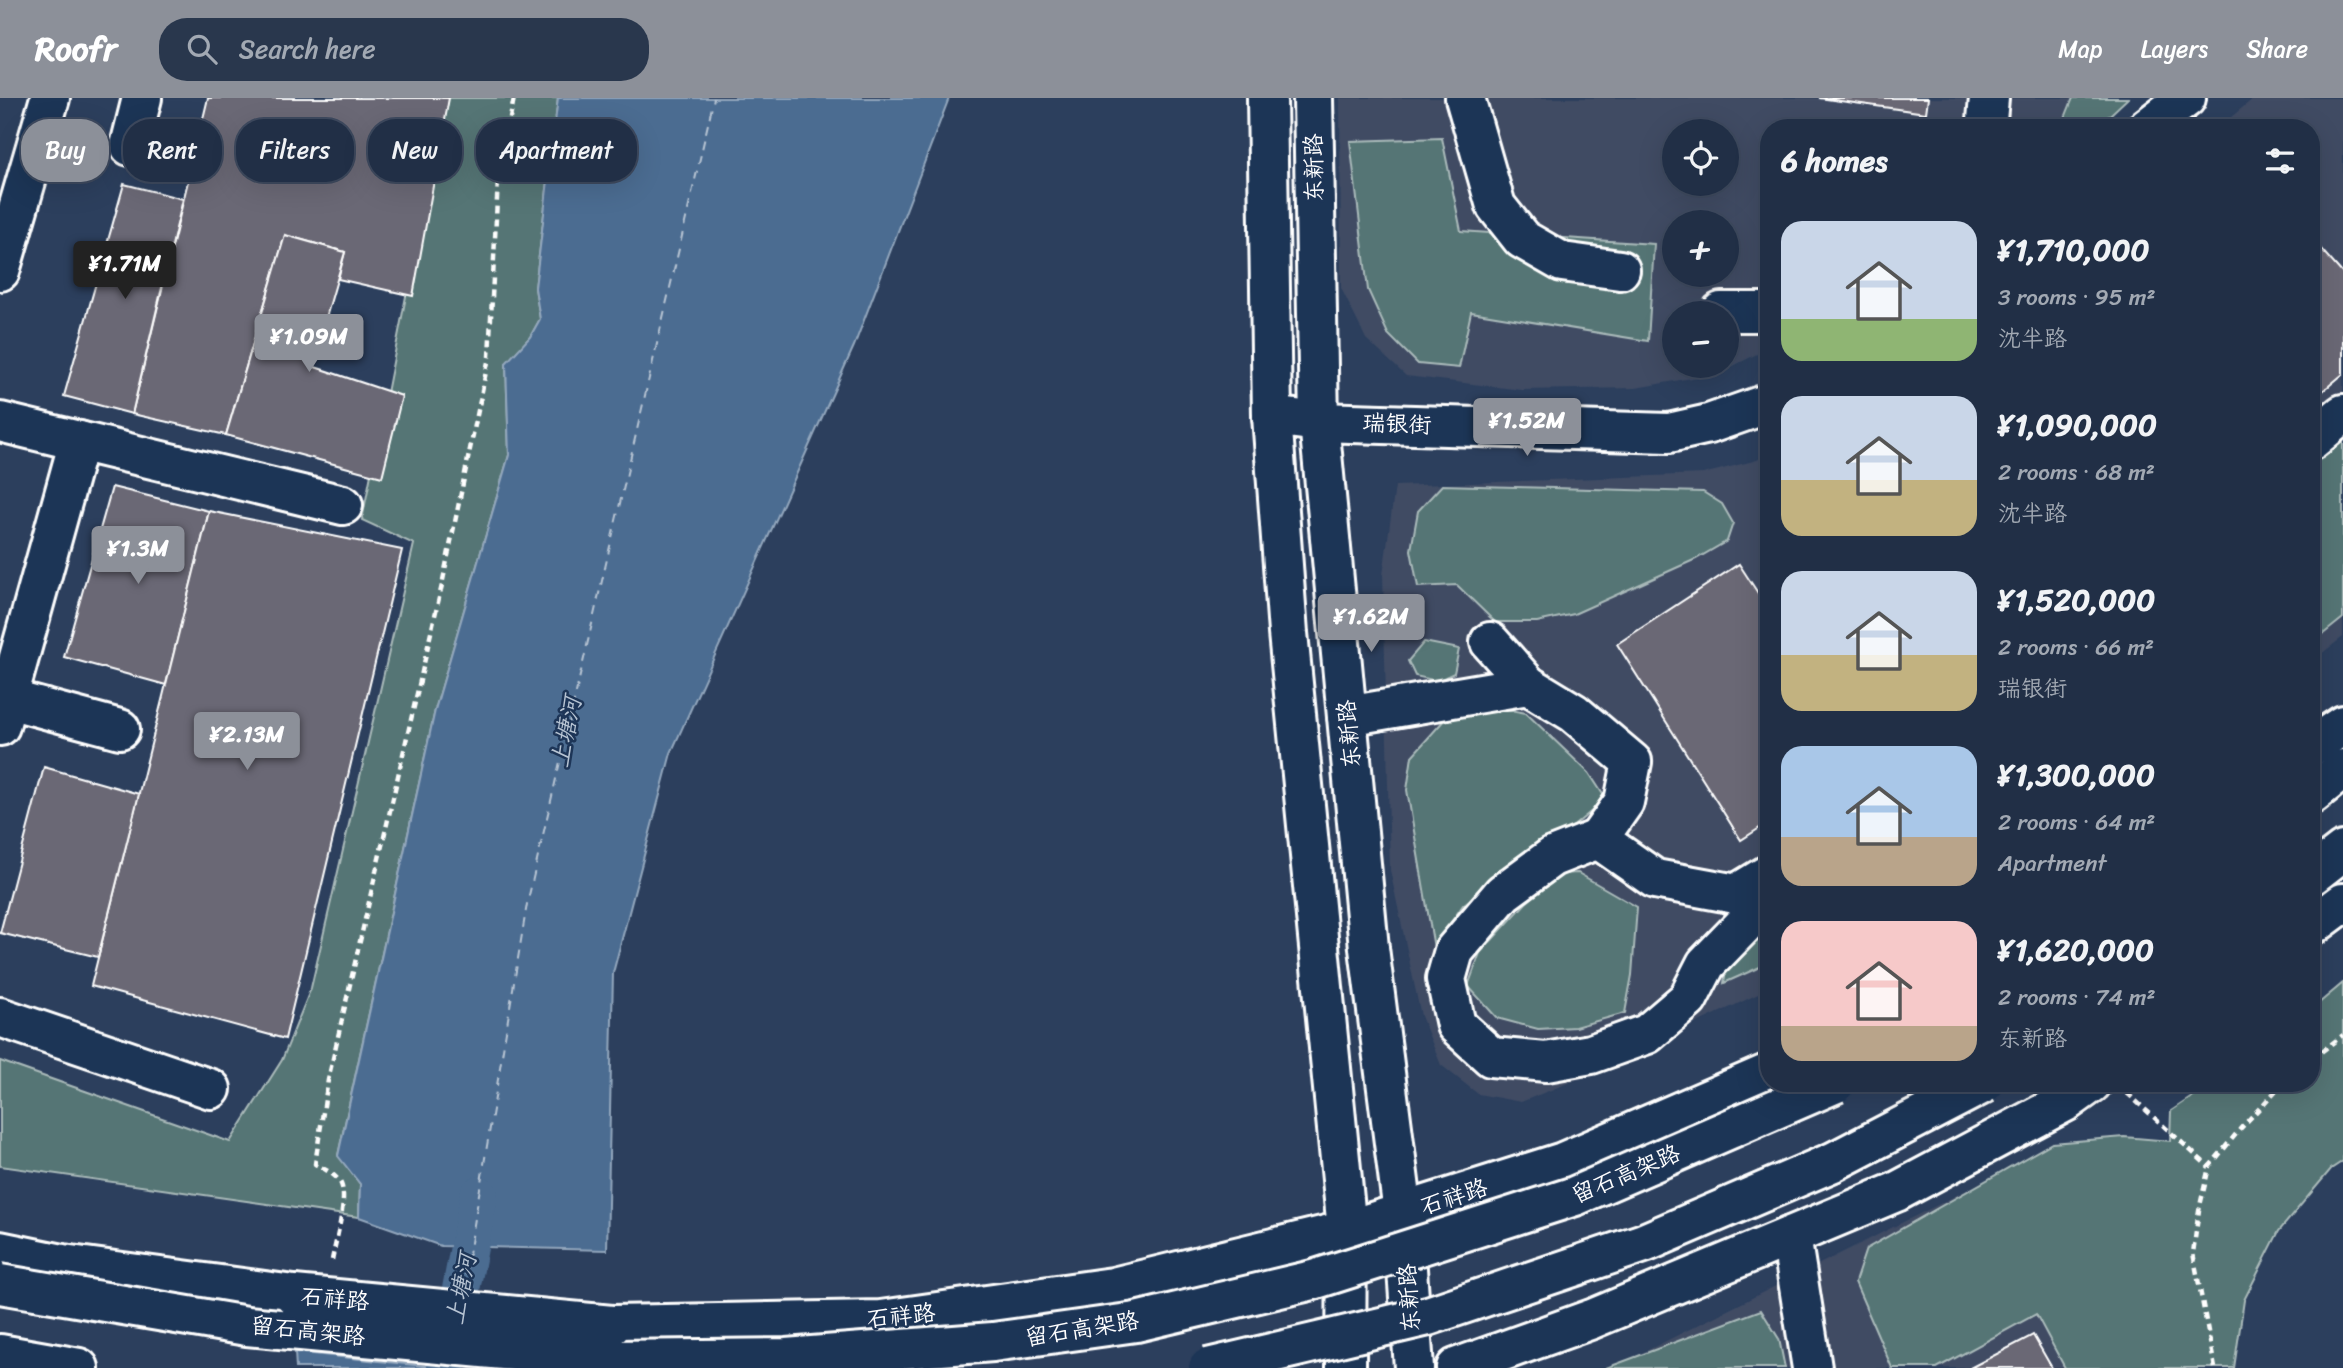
<!DOCTYPE html>
<meta charset="utf-8">
<style>
:root{--surface:#212f46;--page:#29374d;--text:#f1f3f6;--muted:#a2a9b3;--line:#3e4a5f;--accent:#8c9099}
body{margin:0;font-family:Sriracha,"LXGW WenKai TC",sans-serif;background:var(--page);color:var(--text);height:100vh;display:flex;flex-direction:column;font-size:26px;white-space:nowrap}
*{box-sizing:border-box;margin:0}
p{font-size:23px;color:var(--muted)}
.icon{flex:none;width:38px;height:38px;fill:none;stroke:currentColor;stroke-width:2;stroke-linecap:round;stroke-linejoin:round}
.map{position:relative;flex:1;overflow:hidden}
.details{position:absolute;left:1760px;top:21px;width:560px;height:973px;display:flex;flex-direction:column;background:var(--surface);border-radius:28px;box-shadow:0 7px 28px #0002,0 0 0 2px var(--line)}
.details>*{flex:none}
.top-card{position:absolute;left:21px;top:21px;width:665px;height:63px;display:flex;gap:14px}
.tools{position:absolute;left:1662px;top:21px;display:grid;gap:14px}
.tools a{display:grid;place-items:center;width:77px;height:77px;border-radius:50%;background:var(--surface);box-shadow:0 7px 28px #0002,0 0 0 2px var(--line);font-size:35px}
.price{position:absolute;translate:-50% -60px;padding:0 16px;border-radius:7px;background:var(--accent);color:#fff;font-size:23px;line-height:46px;filter:drop-shadow(0 2px 4px #0008)}
.price::after{content:'';position:absolute;left:50%;top:42px;width:21px;height:16px;margin-left:-10px;background:inherit;clip-path:polygon(0 0,100% 0,50% 100%)}
.price.active{background:#222;color:#fff}
ul{padding:0;list-style:none}
li{display:flex;align-items:center;gap:21px;height:175px;padding:0 21px}
li span{display:grid;place-items:center;flex:none;width:196px;height:140px;border-radius:21px;color:#555}
li>.icon{margin-inline-start:auto}
span .icon{width:84px;height:84px;fill:#fffc;stroke-width:1}
li b{font-size:30px}
h2{display:flex;justify-content:space-between;align-items:center;height:84px;padding:0 21px;font-size:30px}
.chip{padding:0 24px;border-radius:28px;background:var(--surface);box-shadow:0 7px 28px #0002,0 0 0 2px var(--line);font-size:24px;line-height:63px}
.chip.active{background:var(--accent);color:#fff}
header{display:flex;align-items:center;gap:42px;box-sizing:border-box;height:98px;padding:0 35px;background:var(--accent);color:#fff}
header strong{font-size:33px}
nav{display:flex;gap:38px;margin-inline-start:auto;font-size:24px}
.search{width:490px;height:63px;background:var(--page);display:flex;align-items:center;gap:18px;box-sizing:border-box;padding:0 24px;border-radius:28px;color:var(--muted);font-size:26px}
.map>svg:first-child{display:block}
</style>
<header>
<strong>Roofr</strong>
<div class="search"><svg class="icon" aria-label="search" viewBox="0 0 24 24"><circle cx="10" cy="10" r="6"/><path d="M15 15l6 6"/></svg>Search here</div>
<nav><a>Map</a><a>Layers</a><a>Share</a></nav>
</header>
<div class="map">
<svg width="2343" height="1270" viewBox="0 0 2343 1270">
<rect width="100%" height="100%" fill="#2c3f5d"/>
<filter id="ink" filterUnits="userSpaceOnUse"><feTurbulence type="fractalNoise" baseFrequency=".0143" numOctaves="2"/><feDisplacementMap in="SourceGraphic" scale="14" xChannelSelector="R" yChannelSelector="G"/><feConvolveMatrix kernelMatrix="1 2 1 2 8 2 1 2 1" color-interpolation-filters="sRGB"/></filter>
<g filter="url(#ink)">
<g fill="#3f4b64" fill-rule="evenodd">
<path d="M1340 0H1971L1972 30H1769V250L1719 275 1636 290 1522 292 1406 278 1366 241 1341 190ZM1675 33H1727V86H1675ZM1675 124H1727V177H1675ZM1675 215H1727V268H1675Z"/>
<path d="M1999 0H2116L2083 30H2007Z"/>
<path d="M2254 0H2343V539L2312 563V30H2218Z"/>
<path d="M1769 356V891L1578 981 1521 1004 1478 996 1441 967 1421 918 1390 772 1383 477 1395 388 1703 376 1757 362Z"/>
<path d="M1977 1087 2069 1270H1631L1632 1260Z"/>
</g>
<g fill="#557574" stroke="#aababa" stroke-width="2">
<path d="M445 0H558L535 190 540 221 530 239 506 266 509 357 435 612 338 1057 360 1086 359 1119 0 1068V963L230 1044 282 962 311 890 414 446 362 422Z"/>
<path d="M2073 0H2128L2096 30H2061Z"/>
<path d="M1442 40 1461 133 1654 146 1648 243 1471 214 1459 270 1418 266 1388 236 1368 192 1350 43Z"/>
<path d="M2343 323V520L2312 545V350Z"/>
<path d="M1442 387 1703 394 1722 406 1733 425 1727 443 1696 461 1574 516 1537 524H1495L1457 487 1418 489 1411 452 1418 413Z"/>
<path d="M1424 544 1459 551 1454 575 1437 583 1415 578 1408 563Z"/>
<path d="M1500 610 1526 615 1589 675 1606 701 1564 736 1513 767 1463 807 1434 850 1407 692 1412 658 1446 620Z"/>
<path d="M1578 775 1637 809 1632 877 1625 915 1575 929 1538 931 1497 920 1468 888 1480 855 1526 805 1561 776Z"/>
<path d="M1769 807V865L1724 885 1728 857Z"/>
<path d="M2343 885V1063L2331 1071 2279 1133 2244 1202 2234 1270H2065L2036 1216 1937 1270H1892L1855 1184 1866 1151 2052 1045 2124 1039 2170 1043 2171 1013 2213 985H2312V911Z"/>
<path d="M1761 1212 1779 1241 1785 1270H1606Z"/>
</g>
<g fill="#4b6c91" stroke="#93a7bd" stroke-width="2">
<path d="M558 0H949L854 248 671 655 613 875 607 1152 441 1148 359 1119 360 1086 338 1058 435 612 509 357 506 265 530 239 540 221 535 190Z"/>
<path d="M295 1254 443 1270H296Z"/>
</g>
<g fill="none" stroke-linecap="round" stroke-linejoin="round">
<path stroke="#4b6c91" stroke-width="38" d="M446 1270 479 1097"/>
<path stroke="#b7c4d3" stroke-width="2" stroke-dasharray="9 7" stroke-linecap="butt" d="M463 1193 527 806 714 0"/>
</g>
<g fill="#6a6774" stroke="#fff" stroke-width="2">
<path d="M208 0H449L413 198 338 181 345 154 285 137 226 337 132 316Z"/>
<path d="M1819 0H1928L1926 15Z"/>
<path d="M124 86 183 101 132 316 64 298Z"/>
<path d="M285 137 345 154 312 268 402 298 382 379 226 337Z"/>
<path d="M2312 141 2343 176V276L2312 302Z"/>
<path d="M112 389 209 413 166 587 64 559Z"/>
<path d="M209 413 402 452 285 941 91 888Z"/>
<path d="M1739 466 1769 512V724L1741 742 1617 546Z"/>
<path d="M44 669 139 696 98 859 0 835Z"/>
<path d="M2033 1237 2052 1270H1970Z"/>
</g>
<g fill="none" stroke-linecap="round" stroke-linejoin="round">
<g stroke="#fff" stroke-width="44">
<g id="minor">
<path d="M1465 0 1496 108 1522 141 1562 164 1620 172"/>
<path d="M1989 0 1987 22 1990 30"/>
<path d="M2147 30 2186 0"/>
<path d="M130 48 142 0"/>
<path d="M1721 214H1769"/>
<path d="M1272 318 1319 324 1669 335 1709 326 1769 305"/>
<path d="M0 324 343 407"/>
<path d="M2312 342 2343 316"/>
<path d="M1490 544 1528 587 1574 615 1632 664 1624 704 1598 741 1655 781 1736 796 1769 776"/>
<path d="M8 601 120 631"/>
<path d="M1347 618 1528 587"/>
<path d="M0 628 79 343"/>
<path d="M1598 741 1552 759 1503 795 1454 853 1446 881 1456 927 1491 959 1546 964 1591 956 1647 936 1688 901 1706 866 1769 801"/>
<path d="M0 919 211 991"/>
<path d="M1791 1138 1812 1270"/>
</g>
</g>
<g stroke="#fff" stroke-width="44">
<g id="major">
<path d="M1267 0 1272 318 1288 535 1347 1132 1346 1270"/>
<path d="M1313 0 1319 324 1369 850 1403 1115 1414 1270"/>
<path d="M0 173 50 0"/>
<path d="M2312 648 2343 627"/>
<path d="M2312 828 2343 805"/>
<path d="M0 1153 63 1166 294 1197"/>
<path d="M612 1227 881 1222 1113 1189 1347 1132 1563 1064 1769 975"/>
<path d="M1456 1270 1592 1221 1896 1094 2067 1003 2092 985"/>
</g>
</g>
<g stroke="#fff" stroke-width="44">
<g id="highway">
<path d="M2312 696 2343 671"/>
<path d="M2312 777 2343 753"/>
<path d="M0 1256 79 1270"/>
</g>
</g>
<g stroke="#fff" stroke-width="4.5" stroke-dasharray="7 5" stroke-linecap="butt">
<path d="M2312 961 2343 937"/>
<path d="M2127 995 2209 1069"/>
<path d="M332 1162C335 1145 348 1102 341 1086 336 1076 324 1071 315 1066L328 982 442 487 489 259 498 81 514 0"/>
<path d="M2215 1270 2193 1155 2199 1112 2209 1069 2241 1030 2283 985"/>
</g>
<use href="#minor" stroke="#1d3557" stroke-width="38"/>
<use href="#major" stroke="#1d3557" stroke-width="38"/>
<use href="#highway" stroke="#1d3557" stroke-width="38"/>
<g stroke="#fff" stroke-width="44" stroke-linecap="butt">
<path id="major-bridge" d="M294 1197 612 1227"/>
</g>
<g stroke="#fff" stroke-width="44" stroke-linecap="butt">
<g id="highway-bridge">
<path d="M0 1186 247 1228 609 1262 786 1260 993 1244 1136 1224 1313 1182 1575 1098 1836 985"/>
<path d="M1208 1270 1428 1218 1644 1145 1833 1064 1985 985"/>
</g>
</g>
<use href="#major-bridge" stroke="#1d3557" stroke-width="38"/>
<use href="#highway-bridge" stroke="#1d3557" stroke-width="38"/>
</g>
</g>
<g text-anchor="middle" dominant-baseline="central" stroke-width="5" stroke-linejoin="round" paint-order="stroke">
<g font-size="23" fill="#fff" stroke="#1d3557">
<text transform="translate(1314 70) rotate(-91)">东新路</text>
<text transform="translate(1397 326) rotate(2)">瑞银街</text>
<text transform="translate(1349 636) rotate(-95)">东新路</text>
<text transform="translate(1626 1076) rotate(-23)">留石高架路</text>
<text transform="translate(1454 1099) rotate(-18)">石祥路</text>
<text transform="translate(1409 1200) rotate(-94)">东新路</text>
<text transform="translate(335 1201) rotate(5)">石祥路</text>
<text transform="translate(901 1218) rotate(-6)">石祥路</text>
<text transform="translate(1082 1231) rotate(-9)">留石高架路</text>
<text transform="translate(308 1233) rotate(6)">留石高架路</text>
</g>
<g font-size="24" font-style="italic" fill="#b7c4d3" stroke="#1d3557">
<text transform="translate(566 634) rotate(-79)">上塘河</text>
<text transform="translate(461 1191) rotate(-79)">上塘河</text>
</g>
</g>
</svg>
<div class="tools">
<a><svg class="icon" aria-label="locate" viewBox="0 0 24 24"><circle cx="12" cy="12" r="6"/><path d="M12 2v4M12 18v4M2 12h4M18 12h4"/></svg></a>
<a>+</a>
<a>−</a>
</div>
<b class="price active" style="left:125px;top:203px">¥1.71M</b>
<b class="price" style="left:309px;top:276px">¥1.09M</b>
<b class="price" style="left:1527px;top:360px">¥1.52M</b>
<b class="price" style="left:138px;top:488px">¥1.3M</b>
<b class="price" style="left:1371px;top:556px">¥1.62M</b>
<b class="price" style="left:247px;top:674px">¥2.13M</b>
<div class="top-card">
<a class="chip active">Buy</a>
<a class="chip">Rent</a>
<a class="chip">Filters</a>
<a class="chip">New</a>
<a class="chip">Apartment</a>
</div>
<section class="details">
<h2>6 homes<svg class="icon" aria-label="filters" viewBox="0 0 24 24"><path d="M4 7h16M4 17h16"/><circle cx="9" cy="7" r="2"/><circle cx="15" cy="17" r="2"/></svg></h2>
<ul>
<li><span style="background:linear-gradient(#c9d6e8 70%,#8fb573 0)"><svg class="icon" aria-label="home" viewBox="0 0 24 24"><path d="M3 11l9-7 9 7M6 9v11h12V9"/></svg></span><div><b>¥1,710,000</b><p>3 rooms · 95 m²</p><p>沈半路</p></div></li>
<li><span style="background:linear-gradient(#c9d6e8 60%,#c2b280 0)"><svg class="icon" aria-label="home" viewBox="0 0 24 24"><path d="M3 11l9-7 9 7M6 9v11h12V9"/></svg></span><div><b>¥1,090,000</b><p>2 rooms · 68 m²</p><p>沈半路</p></div></li>
<li><span style="background:linear-gradient(#c9d6e8 60%,#c2b280 0)"><svg class="icon" aria-label="home" viewBox="0 0 24 24"><path d="M3 11l9-7 9 7M6 9v11h12V9"/></svg></span><div><b>¥1,520,000</b><p>2 rooms · 66 m²</p><p>瑞银街</p></div></li>
<li><span style="background:linear-gradient(#a9c7e8 65%,#b9a48a 0)"><svg class="icon" aria-label="home" viewBox="0 0 24 24"><path d="M3 11l9-7 9 7M6 9v11h12V9"/></svg></span><div><b>¥1,300,000</b><p>2 rooms · 64 m²</p><p>Apartment</p></div></li>
<li><span style="background:linear-gradient(#f6c9c9 75%,#b9a48a 0)"><svg class="icon" aria-label="home" viewBox="0 0 24 24"><path d="M3 11l9-7 9 7M6 9v11h12V9"/></svg></span><div><b>¥1,620,000</b><p>2 rooms · 74 m²</p><p>东新路</p></div></li>
</ul>
</section>
</div>
